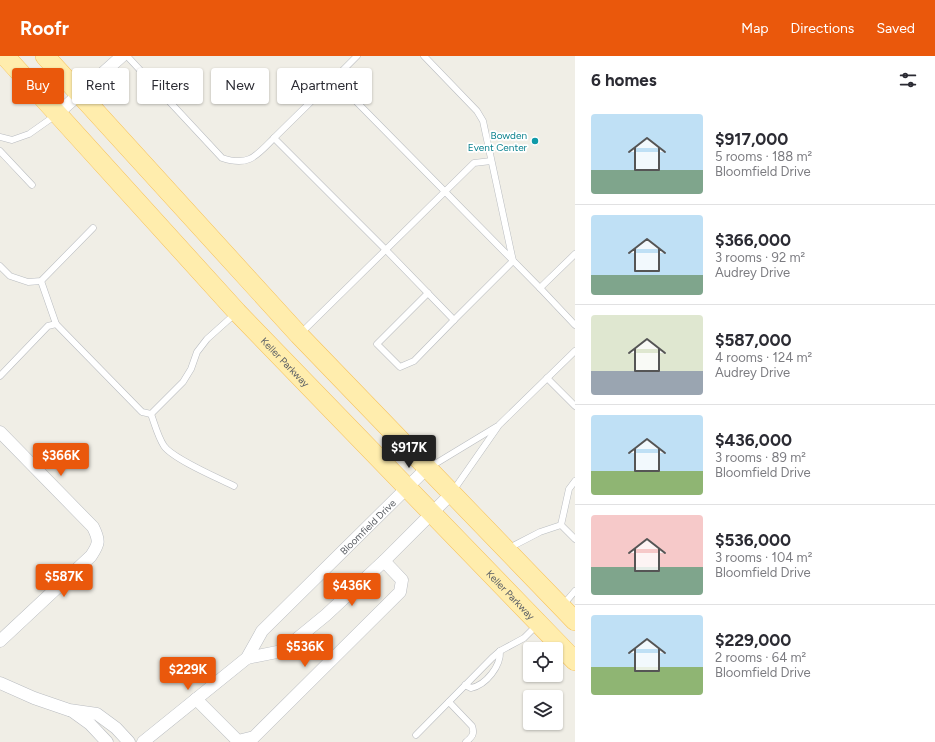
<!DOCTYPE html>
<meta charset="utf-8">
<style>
:root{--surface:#fff;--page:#f7f7f7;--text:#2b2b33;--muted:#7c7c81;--line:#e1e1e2;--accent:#ea580c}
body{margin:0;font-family:Figtree,sans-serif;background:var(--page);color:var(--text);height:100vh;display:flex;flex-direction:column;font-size:15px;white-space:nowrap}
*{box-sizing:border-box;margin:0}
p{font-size:13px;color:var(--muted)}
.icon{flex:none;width:22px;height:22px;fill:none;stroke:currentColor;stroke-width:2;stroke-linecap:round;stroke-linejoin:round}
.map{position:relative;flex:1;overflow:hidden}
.sheet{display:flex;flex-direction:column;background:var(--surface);width:360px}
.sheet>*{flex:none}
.top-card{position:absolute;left:12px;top:12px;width:380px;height:36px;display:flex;gap:8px}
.buttons{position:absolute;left:523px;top:586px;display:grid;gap:8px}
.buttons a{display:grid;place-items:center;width:40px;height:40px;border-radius:4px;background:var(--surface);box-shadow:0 1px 3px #0004;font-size:20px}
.price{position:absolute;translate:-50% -34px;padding:0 9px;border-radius:4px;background:var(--accent);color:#fff;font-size:13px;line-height:26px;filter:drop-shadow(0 1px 2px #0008)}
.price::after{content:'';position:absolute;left:50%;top:24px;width:12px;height:9px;margin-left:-6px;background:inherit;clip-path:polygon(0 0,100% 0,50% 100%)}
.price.selected{background:#222;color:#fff}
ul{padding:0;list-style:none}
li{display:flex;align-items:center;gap:12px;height:100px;padding:0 16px}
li+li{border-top:1px solid var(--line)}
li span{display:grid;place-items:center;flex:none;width:112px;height:80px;border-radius:4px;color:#555}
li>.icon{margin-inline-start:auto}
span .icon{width:48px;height:48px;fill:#fffc;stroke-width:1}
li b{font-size:17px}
h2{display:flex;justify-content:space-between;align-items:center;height:48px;padding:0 16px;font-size:17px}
.chip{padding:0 14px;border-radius:4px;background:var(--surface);box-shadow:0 1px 3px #0004;font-size:14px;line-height:36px}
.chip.selected{background:var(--accent);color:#fff}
header{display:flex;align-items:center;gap:24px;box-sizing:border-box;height:56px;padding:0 20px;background:var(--accent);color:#fff}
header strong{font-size:19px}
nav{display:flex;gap:22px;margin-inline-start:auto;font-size:14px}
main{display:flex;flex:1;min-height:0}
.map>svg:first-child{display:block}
</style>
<header>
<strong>Roofr</strong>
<nav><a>Map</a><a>Directions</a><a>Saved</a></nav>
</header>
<main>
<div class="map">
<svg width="575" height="686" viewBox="0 0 575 686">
<rect width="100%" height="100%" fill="#f0eee6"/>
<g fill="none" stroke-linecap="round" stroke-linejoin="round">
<g stroke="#b9bcc0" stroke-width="7">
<g id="lane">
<path d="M127 0 222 102C249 111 256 100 274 82"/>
<path d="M357 0 334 23 540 232"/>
<path d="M334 23 274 82 386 194 454 264 513 205 483 65 477 55 424 0"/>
<path d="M0 81 12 84 29 78 56 59"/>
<path d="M0 95 32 129"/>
<path d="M575 198 540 232 575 269"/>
<path d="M0 210 10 220 28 226 41 225 93 172"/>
<path d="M41 225 56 268"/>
<path d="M428 237 377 288 400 311 414 305 454 264"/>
<path d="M300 278 474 107 491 105"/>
<path d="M0 320 48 270 56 268 142 356 151 358 183 326 191 313 197 296 207 283 236 257"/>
<path d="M547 322 575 350"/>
<path d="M151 358C155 369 158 381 164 390 173 403 218 422 234 430"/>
<path d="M430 411 496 371"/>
<path d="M453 435 499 369 575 295"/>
<path d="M561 469 569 433 575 425"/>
<path d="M509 492 540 476 561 469 575 483"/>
<path d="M563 549 575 535"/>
<path d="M465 629 471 632C486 629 501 610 500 595"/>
<path d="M449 646 472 670C475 678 472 681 466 686"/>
<path d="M416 679 492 602 500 595 524 582 538 568"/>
</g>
</g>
<g stroke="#b9bcc0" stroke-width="13">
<g id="street">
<path d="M57 58 122 0"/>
<path d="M0 376 93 471C100 485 99 488 91 500L0 585"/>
<path d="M247 602 282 595 326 559 384 505 451 438"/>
<path d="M0 627 34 642 69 654 97 658 116 672 129 686"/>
<path d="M196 643 238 685 254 681 400 536 402 524 384 505"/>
<path d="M72 655 90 668 107 686"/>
<path id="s1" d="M143 686 247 602 262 575 427 412"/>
</g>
</g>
<g stroke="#f7c159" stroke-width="20">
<g id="primary">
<path id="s2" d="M5 0 237 256 575 605"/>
<path d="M45 0 299 279 575 565"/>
</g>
</g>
<use href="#lane" stroke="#fff" stroke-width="6"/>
<use href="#street" stroke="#fff" stroke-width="12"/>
<use href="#primary" stroke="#ffedad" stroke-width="19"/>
</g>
<circle fill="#0f9aa8" stroke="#fff" stroke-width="1.5" cx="535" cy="85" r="4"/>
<g text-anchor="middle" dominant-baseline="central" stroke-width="3.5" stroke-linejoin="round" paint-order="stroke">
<g font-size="10" fill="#0d838f" stroke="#fff" text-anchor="end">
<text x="527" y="79">Bowden<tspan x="527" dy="12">Event Center</tspan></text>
</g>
<g font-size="10" fill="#5e6267" stroke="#fff">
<text stroke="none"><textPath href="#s2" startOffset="415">Keller Parkway</textPath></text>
<text stroke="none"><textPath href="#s1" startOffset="313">Bloomfield Drive</textPath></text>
<text stroke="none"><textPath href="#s2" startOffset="739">Keller Parkway</textPath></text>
</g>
</g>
</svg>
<div class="buttons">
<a><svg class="icon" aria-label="locate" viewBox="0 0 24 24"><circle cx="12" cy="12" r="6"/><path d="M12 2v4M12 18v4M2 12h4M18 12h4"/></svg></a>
<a><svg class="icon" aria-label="layers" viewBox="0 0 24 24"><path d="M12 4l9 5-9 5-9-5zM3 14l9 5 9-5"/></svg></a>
</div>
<b class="price selected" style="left:409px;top:413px">$917K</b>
<b class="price" style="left:61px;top:421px">$366K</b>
<b class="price" style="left:64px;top:542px">$587K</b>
<b class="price" style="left:352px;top:551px">$436K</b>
<b class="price" style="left:305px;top:612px">$536K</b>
<b class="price" style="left:188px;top:635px">$229K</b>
<div class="top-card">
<a class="chip selected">Buy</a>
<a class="chip">Rent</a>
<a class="chip">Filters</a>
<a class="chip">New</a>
<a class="chip">Apartment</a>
</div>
</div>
<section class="sheet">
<h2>6 homes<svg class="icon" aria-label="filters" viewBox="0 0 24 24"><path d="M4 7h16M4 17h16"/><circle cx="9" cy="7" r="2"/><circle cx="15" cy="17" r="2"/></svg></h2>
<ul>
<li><span style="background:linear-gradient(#bfe0f5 70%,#7fa58c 0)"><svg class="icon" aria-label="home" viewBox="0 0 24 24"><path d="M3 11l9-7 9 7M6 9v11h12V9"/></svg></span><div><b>$917,000</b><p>5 rooms · 188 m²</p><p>Bloomfield Drive</p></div></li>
<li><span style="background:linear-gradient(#bfe0f5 75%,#7fa58c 0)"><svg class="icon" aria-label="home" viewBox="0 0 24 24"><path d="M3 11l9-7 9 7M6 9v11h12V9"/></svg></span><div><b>$366,000</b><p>3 rooms · 92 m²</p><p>Audrey Drive</p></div></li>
<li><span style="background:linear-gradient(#dfe7d0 70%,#9aa5b1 0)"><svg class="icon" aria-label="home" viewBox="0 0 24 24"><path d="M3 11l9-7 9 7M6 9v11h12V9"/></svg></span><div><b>$587,000</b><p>4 rooms · 124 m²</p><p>Audrey Drive</p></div></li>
<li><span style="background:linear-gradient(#bfe0f5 70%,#8fb573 0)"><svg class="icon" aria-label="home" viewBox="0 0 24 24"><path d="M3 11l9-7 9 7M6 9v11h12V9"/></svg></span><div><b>$436,000</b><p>3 rooms · 89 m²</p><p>Bloomfield Drive</p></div></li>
<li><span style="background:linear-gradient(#f6c9c9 65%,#7fa58c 0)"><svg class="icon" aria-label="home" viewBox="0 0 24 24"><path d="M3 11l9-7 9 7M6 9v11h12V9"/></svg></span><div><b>$536,000</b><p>3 rooms · 104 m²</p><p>Bloomfield Drive</p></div></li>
<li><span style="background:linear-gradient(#bfe0f5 65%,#8fb573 0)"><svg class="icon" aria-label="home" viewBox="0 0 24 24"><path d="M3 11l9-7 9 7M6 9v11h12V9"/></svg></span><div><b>$229,000</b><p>2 rooms · 64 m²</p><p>Bloomfield Drive</p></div></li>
</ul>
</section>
</main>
